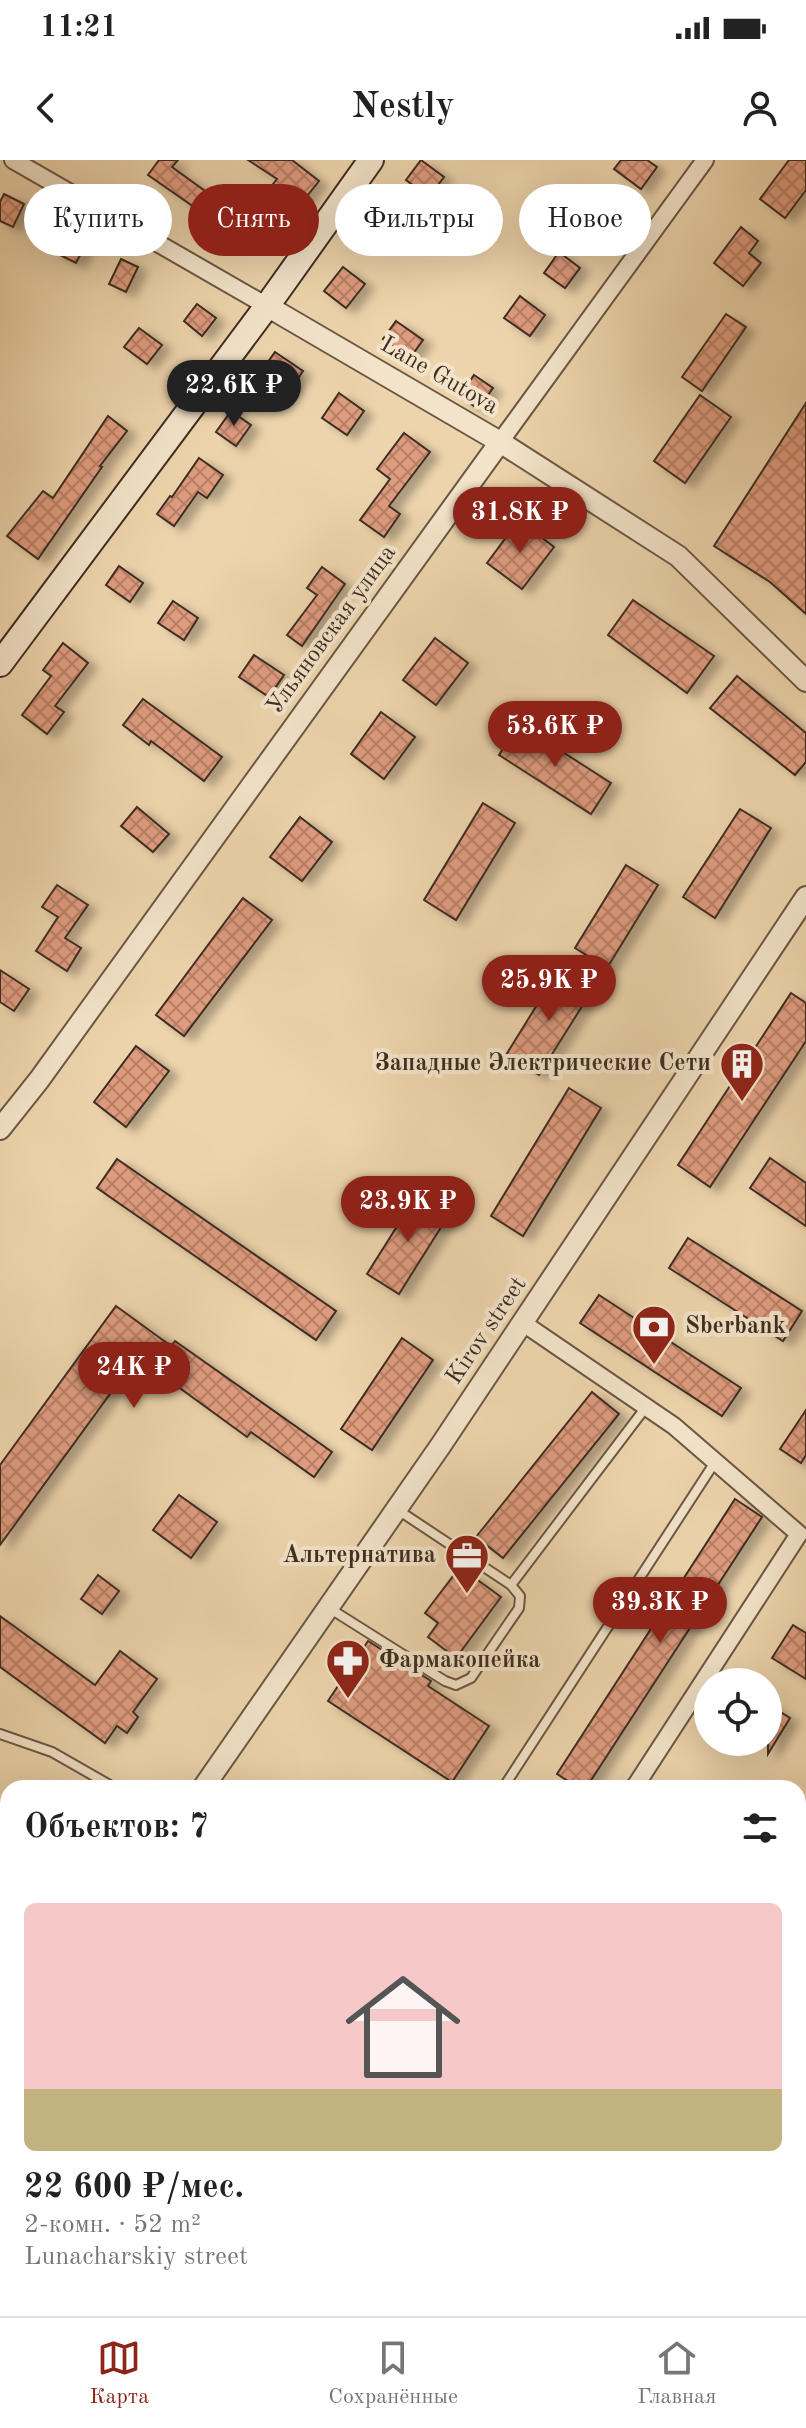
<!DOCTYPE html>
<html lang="ru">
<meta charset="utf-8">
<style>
:root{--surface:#fff;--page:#f6f6f6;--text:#222;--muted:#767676;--line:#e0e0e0;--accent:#8f2418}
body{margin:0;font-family:"Old Standard TT",serif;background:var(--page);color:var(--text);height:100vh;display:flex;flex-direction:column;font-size:30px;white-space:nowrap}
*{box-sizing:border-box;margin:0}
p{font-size:26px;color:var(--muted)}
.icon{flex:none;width:44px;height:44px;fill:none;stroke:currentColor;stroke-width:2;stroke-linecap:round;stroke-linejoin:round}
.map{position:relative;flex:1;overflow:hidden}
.panel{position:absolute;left:0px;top:1620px;width:806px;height:536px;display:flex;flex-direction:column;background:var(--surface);border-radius:24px 24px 0 0;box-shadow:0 8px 32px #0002}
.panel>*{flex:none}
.guide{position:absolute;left:24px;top:24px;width:758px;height:72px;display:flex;gap:16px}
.buttons{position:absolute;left:694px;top:1508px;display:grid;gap:16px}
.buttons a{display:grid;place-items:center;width:88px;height:88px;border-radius:50%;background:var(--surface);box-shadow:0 8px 32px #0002;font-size:40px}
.price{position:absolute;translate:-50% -68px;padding:0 18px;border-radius:28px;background:var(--accent);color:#fff;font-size:26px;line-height:52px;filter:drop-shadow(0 2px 4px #0008)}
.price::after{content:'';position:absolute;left:50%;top:48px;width:24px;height:18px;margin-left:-12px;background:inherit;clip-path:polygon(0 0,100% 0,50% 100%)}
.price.on{background:#222;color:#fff}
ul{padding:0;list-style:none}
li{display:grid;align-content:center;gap:16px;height:424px;padding:0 24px}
li span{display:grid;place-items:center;height:248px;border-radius:12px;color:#555}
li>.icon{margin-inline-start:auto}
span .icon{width:144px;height:144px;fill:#fffc;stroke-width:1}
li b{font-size:34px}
h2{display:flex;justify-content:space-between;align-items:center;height:96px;padding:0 24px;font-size:34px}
.tag{padding:0 28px;border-radius:36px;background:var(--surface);box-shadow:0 8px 32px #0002;font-size:28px;line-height:72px}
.tag.on{background:var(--accent);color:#fff}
.status{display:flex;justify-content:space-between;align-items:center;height:56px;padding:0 40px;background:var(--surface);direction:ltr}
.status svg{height:22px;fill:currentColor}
header{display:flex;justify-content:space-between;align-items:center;height:104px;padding:0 24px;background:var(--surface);font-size:36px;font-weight:800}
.tabs{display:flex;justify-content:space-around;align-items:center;height:112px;border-top:2px solid var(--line);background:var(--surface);font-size:22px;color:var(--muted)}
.tabs a{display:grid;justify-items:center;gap:4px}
.tabs .on{color:var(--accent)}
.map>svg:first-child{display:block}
</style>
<div class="status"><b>11:21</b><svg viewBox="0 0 49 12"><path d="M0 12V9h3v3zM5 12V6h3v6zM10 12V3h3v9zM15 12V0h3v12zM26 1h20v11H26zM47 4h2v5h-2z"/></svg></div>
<header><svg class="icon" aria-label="back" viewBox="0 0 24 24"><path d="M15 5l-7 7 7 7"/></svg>Nestly<svg class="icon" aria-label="person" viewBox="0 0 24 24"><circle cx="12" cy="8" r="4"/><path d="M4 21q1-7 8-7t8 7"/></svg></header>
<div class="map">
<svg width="806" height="2156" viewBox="0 0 806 2156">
<defs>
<pattern id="water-ripples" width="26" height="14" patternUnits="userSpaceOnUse" patternTransform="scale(2)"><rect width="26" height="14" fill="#99b8ae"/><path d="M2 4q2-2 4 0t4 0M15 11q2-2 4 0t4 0" fill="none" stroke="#7e968d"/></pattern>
<pattern id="building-cross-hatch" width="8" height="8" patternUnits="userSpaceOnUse" patternTransform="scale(2)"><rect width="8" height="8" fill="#df9b7e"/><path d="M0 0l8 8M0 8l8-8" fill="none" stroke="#b67f67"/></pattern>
<filter id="shadow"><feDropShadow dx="9" dy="5" stdDeviation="4" flood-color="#0004"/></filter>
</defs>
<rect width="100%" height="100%" fill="#edd4ac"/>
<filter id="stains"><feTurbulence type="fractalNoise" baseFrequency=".0025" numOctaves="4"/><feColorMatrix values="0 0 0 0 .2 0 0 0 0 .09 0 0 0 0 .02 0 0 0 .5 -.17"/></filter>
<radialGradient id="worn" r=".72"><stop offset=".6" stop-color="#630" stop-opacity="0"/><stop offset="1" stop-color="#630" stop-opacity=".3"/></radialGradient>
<path fill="url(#water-ripples)" stroke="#758076" stroke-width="2" d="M806 1883V2156H572L574 2148H798V1886Z"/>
<g fill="url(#building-cross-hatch)" stroke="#3e2d22" stroke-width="2" filter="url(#shadow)">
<path d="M159 0H178L172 7 230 49 214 70 199 60 204 54 148 15Z"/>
<path d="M248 0H292L319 21 296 50 269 29 277 19Z"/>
<path d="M421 0 444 17 429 37 406 20Z"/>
<path d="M621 0H647L657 7 641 29 614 9Z"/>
<path d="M789 0H806V30L785 58 760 39Z"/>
<path d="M4 34 24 44 13 67 0 61V42Z"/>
<path d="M389 45 408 59 391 81 372 67Z"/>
<path d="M592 49 612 63 597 83 577 69Z"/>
<path d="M741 67 758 81 749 93 761 103 743 126 714 103Z"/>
<path d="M61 72 86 84 76 103 52 91Z"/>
<path d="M559 92 580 108 565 128 544 113Z"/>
<path d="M121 99 138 107 126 132 109 124Z"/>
<path d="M343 107 365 124 346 148 324 131Z"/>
<path d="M520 136 545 155 530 176 504 158Z"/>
<path d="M197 144 216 158 202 176 184 161Z"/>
<path d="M726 154 746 167 702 231 682 217Z"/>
<path d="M396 161 423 180 410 198 383 179Z"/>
<path d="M139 168 162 185 147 204 124 187Z"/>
<path d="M275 192 303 211 290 231 261 212Z"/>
<path d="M474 215 493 228 478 249 460 236Z"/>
<path d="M339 233 364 251 347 275 322 258Z"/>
<path d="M700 235 731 257 685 323 654 301Z"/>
<path d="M806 243V454L770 422 714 386Z"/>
<path d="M231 251 251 265 236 286 216 272Z"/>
<path d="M108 256 127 271 100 306 102 307 38 399 7 376 43 331 53 338Z"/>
<path d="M404 273 430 292 389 346 400 354 384 377 360 360 390 319 377 309Z"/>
<path d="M199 298 223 315 207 338 198 332 174 366 157 354 170 336 172 337Z"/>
<path d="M519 360 554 387 522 429 487 403Z"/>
<path d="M119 406 143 423 130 442 106 425Z"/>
<path d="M322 407 345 424 302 486 287 475 317 435 307 428Z"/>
<path d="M633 440 714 496 687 533 608 475Z"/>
<path d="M173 441 198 458 184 480 158 463Z"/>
<path d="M435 478 468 503 436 545 403 520Z"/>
<path d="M63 483 88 503 55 546 64 552 47 574 22 555 51 516 43 510Z"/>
<path d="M254 495 284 515 269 537 239 517Z"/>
<path d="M737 516 806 573V602L795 615 710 548Z"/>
<path d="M143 539 222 597 204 621 151 581 149 585 123 565Z"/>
<path d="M381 552 415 577 384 619 351 594Z"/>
<path d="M519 564 611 623 591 654 499 595Z"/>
<path d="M483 643 515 663 456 760 424 740Z"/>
<path d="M137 647 169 674 153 692 121 666Z"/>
<path d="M740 649 771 668 715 758 683 737Z"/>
<path d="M300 657 332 682 302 721 270 697Z"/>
<path d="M626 705 658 725 607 808 575 788Z"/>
<path d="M57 725 88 745 65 778 81 788 67 811 36 791 58 757 42 747Z"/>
<path d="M243 738 272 760 184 876 156 855Z"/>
<path d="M0 810 29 829 14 851 0 842Z"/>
<path d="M558 811 591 832 539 915 506 895Z"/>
<path d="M791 833 806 843V881L710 1027 678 1005Z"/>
<path d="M136 886 169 911 126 967 94 942Z"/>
<path d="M569 928 601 948 523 1076 491 1056Z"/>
<path d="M770 998 806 1023V1066L750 1028Z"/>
<path d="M117 999 336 1151 316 1180 97 1028Z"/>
<path d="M418 1033 450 1053 399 1134 367 1114Z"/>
<path d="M688 1078 802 1151 783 1181 669 1108Z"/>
<path d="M599 1135 741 1228 722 1256 580 1163Z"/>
<path d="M116 1146 171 1186 175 1181 332 1292 314 1317 251 1272 247 1277 137 1197 0 1385V1305Z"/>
<path d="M402 1178 433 1200 372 1290 341 1269Z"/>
<path d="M592 1232 619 1254 503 1398 476 1377Z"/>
<path d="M806 1250V1295L801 1303 780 1289Z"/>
<path d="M179 1335 217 1362 191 1398 153 1370Z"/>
<path d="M735 1339 762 1357 586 1628H579L557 1614Z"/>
<path d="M460 1407 501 1437 456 1498 428 1477 438 1463 425 1453Z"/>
<path d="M98 1415 119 1431 102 1454 81 1439Z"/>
<path d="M0 1456 95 1525 120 1491 157 1519 133 1552 138 1557 127 1573 117 1566 105 1583 0 1507Z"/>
<path d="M793 1465 806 1473V1519L772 1498Z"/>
<path d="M368 1481 431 1521 428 1526 489 1566 452 1622 328 1541Z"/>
<path d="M768 1544 790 1558 768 1594Z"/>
</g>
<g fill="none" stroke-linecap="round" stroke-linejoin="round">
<g stroke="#6a5744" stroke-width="12">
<g id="service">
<path d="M398 1350 511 1425"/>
<path d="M329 1448 445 1521 456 1525 471 1518 519 1448 520 1436 511 1425 646 1247"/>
<path d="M0 1574 52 1592 115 1628"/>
<path d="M503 1628 715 1302"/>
<path d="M0 1777 8 1782"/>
<path d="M0 2135 8 2138"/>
<path d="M28 2148 40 2156"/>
</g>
</g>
<g stroke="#6a5744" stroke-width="20">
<g id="minor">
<path d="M13 0 267 146"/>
<path d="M500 282 705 0"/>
<path d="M523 1163 674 1266 799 1374 634 1628"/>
<path d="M0 1951 8 1956"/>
</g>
</g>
<g stroke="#6a5744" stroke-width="24">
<g id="tertiary">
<path d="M267 146 500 282 678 396 806 521"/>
<path d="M0 969 39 920 500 282"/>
<path d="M203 1628 441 1285 806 737"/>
<path d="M0 1919 8 1907"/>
<path d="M244 2156 249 2148"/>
</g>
</g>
<g stroke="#3e2d22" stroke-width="28">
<path id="secondary" d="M0 504 267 146 371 0"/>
</g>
<use href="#service" stroke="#f3e3c9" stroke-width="8"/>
<use href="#minor" stroke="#f3e3c9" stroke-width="16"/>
<use href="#tertiary" stroke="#f3e3c9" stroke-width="20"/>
<use href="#secondary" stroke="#f3e3c9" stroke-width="24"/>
</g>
<defs>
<g id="building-pin" transform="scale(2.3)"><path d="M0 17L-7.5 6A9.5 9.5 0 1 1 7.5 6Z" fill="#8f2418" stroke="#f3e3c9"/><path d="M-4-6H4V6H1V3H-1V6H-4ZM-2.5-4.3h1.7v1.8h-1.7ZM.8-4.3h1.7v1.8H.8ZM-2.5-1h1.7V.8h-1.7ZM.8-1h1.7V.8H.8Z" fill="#fff"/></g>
<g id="bank-pin" transform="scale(2.3)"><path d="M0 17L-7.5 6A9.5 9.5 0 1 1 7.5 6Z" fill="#8f2418" stroke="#f3e3c9"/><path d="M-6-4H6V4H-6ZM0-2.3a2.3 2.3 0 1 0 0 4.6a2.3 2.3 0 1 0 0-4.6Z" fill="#fff"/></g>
<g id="office-pin" transform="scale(2.3)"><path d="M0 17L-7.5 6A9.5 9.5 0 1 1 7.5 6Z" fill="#8f2418" stroke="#f3e3c9"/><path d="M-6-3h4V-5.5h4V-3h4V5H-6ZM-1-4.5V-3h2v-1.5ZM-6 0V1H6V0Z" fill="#fff"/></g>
<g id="pharmacy-pin" transform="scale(2.3)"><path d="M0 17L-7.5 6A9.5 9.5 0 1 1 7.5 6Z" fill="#8f2418" stroke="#f3e3c9"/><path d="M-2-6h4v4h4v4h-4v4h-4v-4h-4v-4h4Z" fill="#fff"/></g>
</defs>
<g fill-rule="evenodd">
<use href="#building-pin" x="742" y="904"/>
<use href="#bank-pin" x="654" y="1167"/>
<use href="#office-pin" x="467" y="1396"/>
<use href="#pharmacy-pin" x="348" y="1501"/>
</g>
<g text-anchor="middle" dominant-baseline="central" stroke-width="8" stroke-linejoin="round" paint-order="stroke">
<g font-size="24" fill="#3e2d22" stroke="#f3e3c9">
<text transform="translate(439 216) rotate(30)">Lane Gutova</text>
<text transform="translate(332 470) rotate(-54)">Ульяновская улица</text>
<text transform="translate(487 1171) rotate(-56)">Kirov street</text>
</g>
<g font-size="24" font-weight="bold" fill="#3e2d22" stroke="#f3e3c9" text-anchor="end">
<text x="711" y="904">Западные Электрические Сети</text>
<text x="685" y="1167" text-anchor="start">Sberbank</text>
<text x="436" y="1396">Альтернатива</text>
<text x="379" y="1501" text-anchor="start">Фармакопейка</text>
</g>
</g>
<rect width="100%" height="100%" filter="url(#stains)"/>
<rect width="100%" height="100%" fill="url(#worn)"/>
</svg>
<div class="buttons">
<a><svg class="icon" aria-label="locate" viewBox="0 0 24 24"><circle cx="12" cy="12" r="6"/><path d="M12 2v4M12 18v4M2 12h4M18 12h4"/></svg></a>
</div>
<b class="price on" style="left:234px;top:268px">22.6K ₽</b>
<b class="price" style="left:520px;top:395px">31.8K ₽</b>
<b class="price" style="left:555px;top:609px">53.6K ₽</b>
<b class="price" style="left:549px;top:863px">25.9K ₽</b>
<b class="price" style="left:408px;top:1084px">23.9K ₽</b>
<b class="price" style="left:134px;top:1250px">24K ₽</b>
<b class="price" style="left:660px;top:1485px">39.3K ₽</b>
<div class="guide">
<a class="tag">Купить</a>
<a class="tag on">Снять</a>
<a class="tag">Фильтры</a>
<a class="tag">Новое</a>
</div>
<section class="panel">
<h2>Объектов: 7<svg class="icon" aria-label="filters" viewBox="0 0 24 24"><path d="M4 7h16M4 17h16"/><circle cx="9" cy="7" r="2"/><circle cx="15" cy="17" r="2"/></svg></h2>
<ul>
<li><span style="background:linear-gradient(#f6c9c9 75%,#c2b280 0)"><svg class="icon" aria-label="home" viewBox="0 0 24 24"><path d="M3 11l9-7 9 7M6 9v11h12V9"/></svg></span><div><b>22 600 ₽/мес.</b><p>2-комн. · 52 m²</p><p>Lunacharskiy street</p></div></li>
</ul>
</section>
</div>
<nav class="tabs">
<a class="on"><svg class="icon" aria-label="map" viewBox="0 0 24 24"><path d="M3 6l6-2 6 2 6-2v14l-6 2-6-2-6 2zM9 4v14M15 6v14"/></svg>Карта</a>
<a><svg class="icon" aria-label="saved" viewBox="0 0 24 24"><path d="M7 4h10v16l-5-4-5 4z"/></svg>Сохранённые</a>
<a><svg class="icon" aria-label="home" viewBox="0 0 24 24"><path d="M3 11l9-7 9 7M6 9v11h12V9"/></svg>Главная</a>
</nav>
